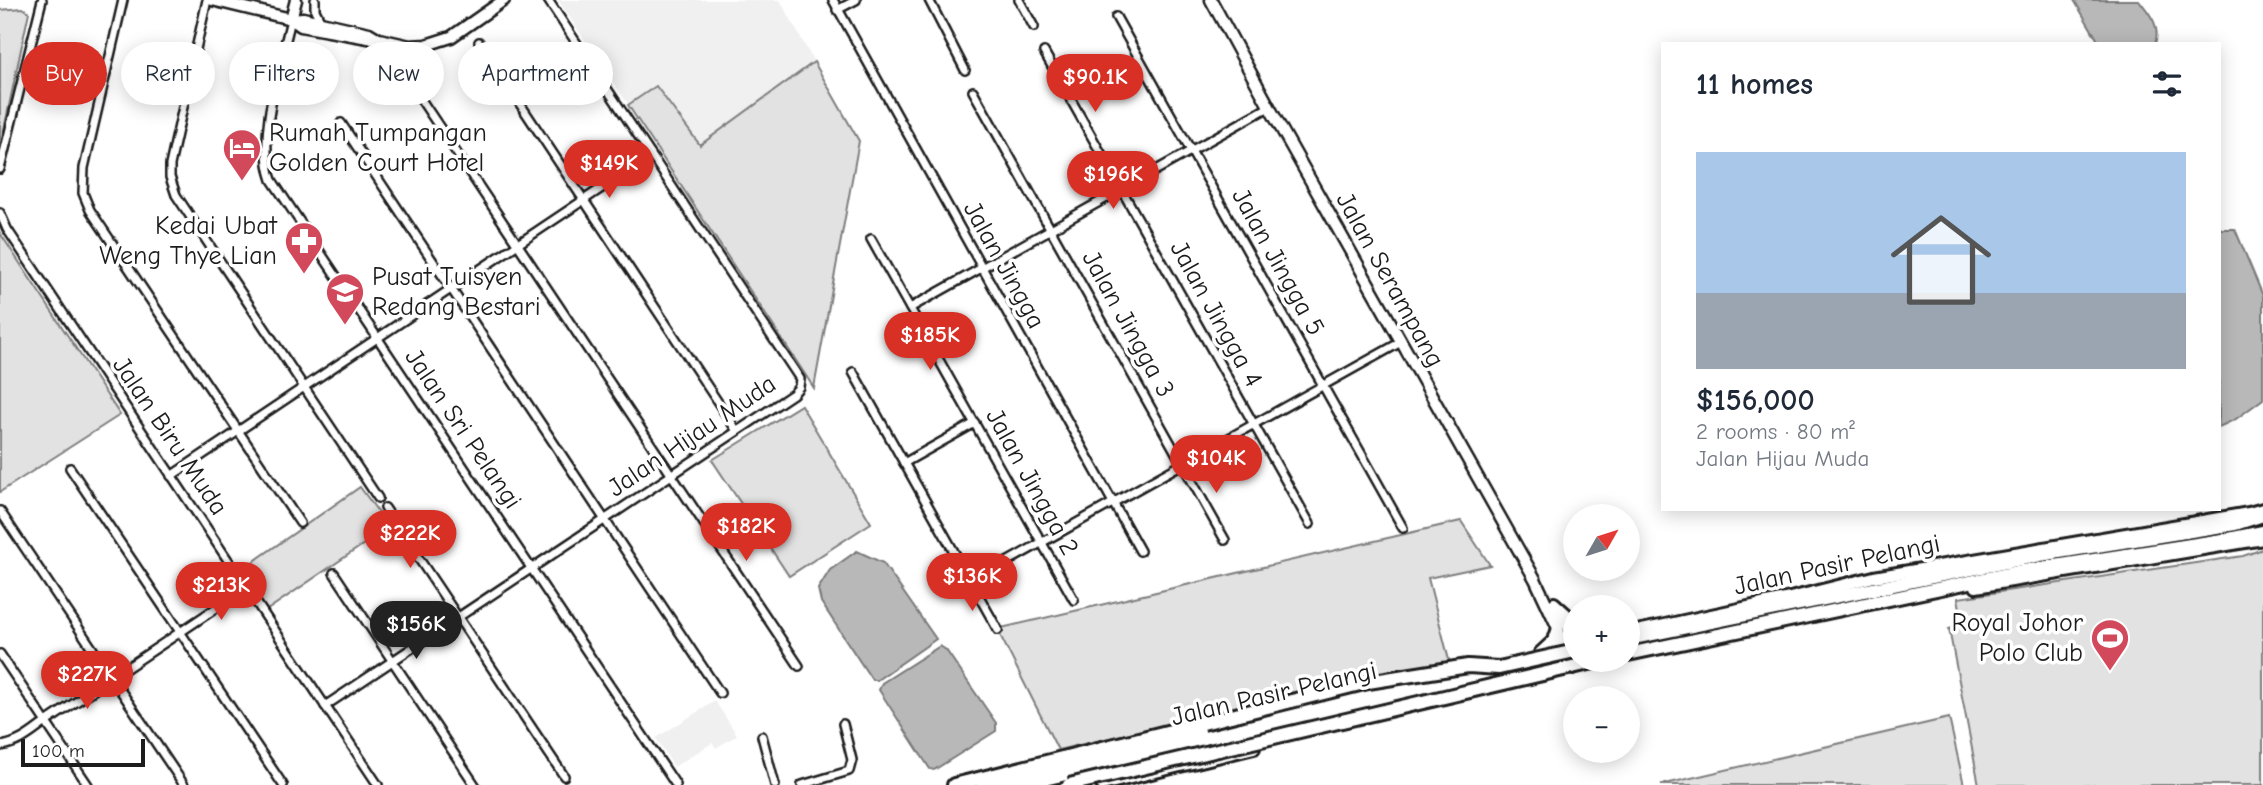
<!DOCTYPE html>
<meta charset="utf-8">
<style>
:root{--surface:#fff;--page:#f6f6f7;--text:#1f2937;--muted:#747a83;--accent:#d93025}
body{margin:0;font-family:"Comic Neue",sans-serif;background:var(--page);color:var(--text);height:100vh;display:flex;flex-direction:column;font-size:26px;white-space:nowrap}
*{box-sizing:border-box;margin:0}
p{font-size:23px;color:var(--muted)}
.icon{flex:none;width:38px;height:38px;fill:none;stroke:currentColor;stroke-width:2;stroke-linecap:round;stroke-linejoin:round}
.map{position:relative;flex:1;overflow:hidden}
.sheet{position:absolute;left:1661px;top:42px;width:560px;height:469px;display:flex;flex-direction:column;background:var(--surface);border-radius:0px;box-shadow:0 4px 18px #0003}
.sheet>*{flex:none}
.hud{position:absolute;left:21px;top:42px;width:665px;height:63px;display:flex;gap:14px}
.needle{width:46px;rotate:51deg}
.buttons{position:absolute;left:1563px;top:504px;display:grid;gap:14px}
.buttons a{display:grid;place-items:center;width:77px;height:77px;border-radius:50%;background:var(--surface);box-shadow:0 4px 18px #0003;font-size:35px}
.scale{position:absolute;left:21px;bottom:18px;width:124px;box-sizing:border-box;padding-left:7px;border:4px solid #1c1c1c;border-top:0;font-size:19px;line-height:24px;white-space:nowrap;color:#1c1c1c;-webkit-text-stroke:5px #fff;paint-order:stroke}
.price{position:absolute;translate:-50% -60px;padding:0 16px;border-radius:24px;background:var(--accent);color:#fff;font-size:23px;line-height:46px;filter:drop-shadow(0 2px 4px #0008)}
.price::after{content:'';position:absolute;left:50%;top:42px;width:21px;height:16px;margin-left:-10px;background:inherit;clip-path:polygon(0 0,100% 0,50% 100%)}
.price.on{background:#222;color:#fff}
ul{padding:0;list-style:none}
li{display:grid;align-content:center;gap:14px;height:371px;padding:0 35px}
li span{display:grid;place-items:center;height:217px;border-radius:0px;color:#555}
li>.icon{margin-inline-start:auto}
span .icon{width:126px;height:126px;fill:#fffc;stroke-width:1}
li b{font-size:30px}
h2{display:flex;justify-content:space-between;align-items:center;height:84px;padding:0 35px;font-size:30px}
.chip{padding:0 24px;border-radius:32px;background:var(--surface);box-shadow:0 4px 18px #0003;font-size:24px;line-height:63px}
.chip.on{background:var(--accent);color:#fff}
.map>svg:first-child{display:block}
</style>
<div class="map">
<svg width="2263" height="785" viewBox="0 0 2263 785">
<rect width="100%" height="100%" fill="#fff"/>
<filter id="ink" filterUnits="userSpaceOnUse"><feTurbulence type="fractalNoise" baseFrequency=".0143" numOctaves="2"/><feDisplacementMap in="SourceGraphic" scale="14" xChannelSelector="R" yChannelSelector="G"/><feConvolveMatrix kernelMatrix="1 2 1 2 8 2 1 2 1" color-interpolation-filters="sRGB"/></filter>
<g filter="url(#ink)">
<g fill="#f0f0f0">
<path d="M558 0H780L814 62 670 167Z"/>
<path d="M715 701 737 735 716 748 712 743 674 767 656 738Z"/>
</g>
<g fill="#e2e2e2" stroke="#7f7f7f" stroke-width="2">
<path d="M23 8 29 12 0 148V10Z"/>
<path d="M814 62 859 141 814 388 628 105 656 86 700 145Z"/>
<path d="M0 233 120 415 0 492Z"/>
<path d="M801 405 871 523 789 576 712 460Z"/>
<path d="M360 487 389 527 267 610 240 571Z"/>
<path d="M1461 521 1490 565 1428 578 1450 664 1310 691 1058 750 997 629Z"/>
<path d="M2263 549V785H1979L1949 629 1963 625 1958 598 2243 556Z"/>
<path d="M1949 718 1964 785H1661Z"/>
</g>
<g fill="#b8b8b8" stroke="#7a7a7a" stroke-width="2">
<path d="M2074 0H2139C2150 14 2161 26 2155 44H2100Z"/>
<path d="M2219 227 2221 229H2235L2263 296V399L2236 419 2219 427Z"/>
<path d="M857 551 883 563 936 639 877 680H872L821 602 818 589 830 570Z"/>
<path d="M940 646 946 650 996 723V731L934 770 930 769 879 690 882 683Z"/>
</g>
<g fill="none" stroke-linecap="round" stroke-linejoin="round">
<g stroke="#1c1c1c" stroke-width="12">
<g id="street">
<path d="M123 0 84 168 83 193 90 210 300 523"/>
<path d="M207 0 170 165V177L176 195 378 498"/>
<path d="M315 0V10L321 22"/>
<path d="M833 0 1140 551"/>
<path d="M929 0 965 70"/>
<path d="M1019 0 1034 27"/>
<path d="M837 10 856 0"/>
<path d="M1116 17 1403 528"/>
<path d="M291 19C281 64 256 137 272 180L676 785"/>
<path d="M479 42 737 431"/>
<path d="M1044 52 1310 524"/>
<path d="M406 77 799 666"/>
<path d="M973 91 1225 540"/>
<path d="M341 123 720 693"/>
<path d="M0 169 42 0"/>
<path d="M0 213 7 229 378 785"/>
<path d="M871 239 1074 600"/>
<path d="M910 308 1269 107"/>
<path d="M853 372 998 630"/>
<path d="M904 463 975 423"/>
<path d="M70 468 283 785"/>
<path d="M171 476 651 155"/>
<path d="M385 508 564 776"/>
<path d="M0 511 184 785"/>
<path d="M334 573 475 785"/>
<path d="M971 582 1401 342"/>
<path d="M0 654 88 785"/>
<path d="M325 706 793 394 799 387 800 379 548 0"/>
<path d="M762 736 775 785"/>
<path d="M0 746C19 744 31 733 46 722L246 588"/>
<path d="M802 785 849 771 852 760 843 724"/>
</g>
</g>
<g stroke="#1c1c1c" stroke-width="15">
<g id="secondary">
<path d="M212 0 291 19 303 18 369 33 379 39 410 46 426 45 451 37 504 0"/>
<path d="M1211 0 1277 121 1535 579 1558 628 1570 669"/>
<path d="M291 19 301 26 374 39"/>
<path d="M291 19 296 0"/>
<path d="M1560 612 1575 639"/>
</g>
</g>
<g stroke="#1c1c1c" stroke-width="16">
<g id="primary">
<path d="M1976 587 2263 539"/>
<path d="M1554 603 1575 622"/>
<path d="M1628 633 1790 598 1874 577 2249 513 2263 509"/>
<path d="M1554 649 1575 644"/>
<path d="M1540 653 1554 640 1558 628"/>
<path d="M982 785 1464 672"/>
<path d="M1102 785 1254 748"/>
</g>
</g>
<g stroke="#1c1c1c" stroke-width="18">
<g id="highway">
<path d="M1628 639 2040 555 2235 524 2263 515"/>
<path d="M1628 654 2017 572 2229 539 2263 532"/>
<path d="M954 785 1203 723"/>
<path d="M1019 785 1349 707 1495 670"/>
</g>
</g>
<use href="#street" stroke="#fff" stroke-width="7"/>
<use href="#secondary" stroke="#fff" stroke-width="10"/>
<use href="#primary" stroke="#fff" stroke-width="10"/>
<use href="#highway" stroke="#fff" stroke-width="12"/>
<g stroke="#1c1c1c" stroke-width="18" stroke-linecap="butt">
<g id="highway-bridge">
<path d="M1203 723 1368 682 1468 666 1499 668 1575 651"/>
<path d="M1069 785 1602 660"/>
</g>
</g>
<use href="#highway-bridge" stroke="#fff" stroke-width="12"/>
</g>
</g>
<defs>
<g id="hotel-pin" transform="scale(2.0125)"><path d="M0 17L-7.5 6A9.5 9.5 0 1 1 7.5 6Z" fill="#d1495b" stroke="#fff"/><path d="M-6-4.5h1.5V1H6V5H4.5V3h-9V5H-6ZM-4 0a1.8 1.8 0 1 1 3.6 0ZM.5 0V-2.5h3Q6-2.5 6 0Z" fill="#fff"/></g>
<g id="pharmacy-pin" transform="scale(2.0125)"><path d="M0 17L-7.5 6A9.5 9.5 0 1 1 7.5 6Z" fill="#d1495b" stroke="#fff"/><path d="M-2-6h4v4h4v4h-4v4h-4v-4h-4v-4h4Z" fill="#fff"/></g>
<g id="school-pin" transform="scale(2.0125)"><path d="M0 17L-7.5 6A9.5 9.5 0 1 1 7.5 6Z" fill="#d1495b" stroke="#fff"/><path d="M0-5L7-2L0 1L-7-2ZM-4 1L0 2.5L4 1V4Q0 6-4 4Z" fill="#fff"/></g>
<g id="stadium-pin" transform="scale(2.0125)"><path d="M0 17L-7.5 6A9.5 9.5 0 1 1 7.5 6Z" fill="#d1495b" stroke="#fff"/><path d="M0-5a6.5 5 0 1 0 0 10a6.5 5 0 1 0 0-10ZM-3.5-1.8h7v3.6h-7Z" fill="#fff"/></g>
</defs>
<g fill-rule="evenodd">
<use href="#hotel-pin" x="242" y="148"/>
<use href="#pharmacy-pin" x="304" y="241"/>
<use href="#school-pin" x="345" y="292"/>
<use href="#stadium-pin" x="2110" y="638"/>
</g>
<g text-anchor="middle" dominant-baseline="central" stroke-width="7" stroke-linejoin="round" paint-order="stroke">
<g font-size="26" fill="#1c1c1c" stroke="#fff" text-anchor="start">
<text x="269" y="133">Rumah Tumpangan<tspan x="269" dy="30">Golden Court Hotel</tspan></text>
<text x="277" y="226" text-anchor="end">Kedai Ubat<tspan x="277" dy="30">Weng Thye Lian</tspan></text>
<text x="372" y="277">Pusat Tuisyen<tspan x="372" dy="30">Redang Bestari</tspan></text>
<text x="2083" y="623" text-anchor="end">Royal Johor<tspan x="2083" dy="30">Polo Club</tspan></text>
</g>
<g font-size="26" fill="#1c1c1c" stroke="#fff">
<text transform="translate(1278 262) rotate(61)">Jalan Jingga 5</text>
<text transform="translate(1004 265) rotate(61)">Jalan Jingga</text>
<text transform="translate(1390 280) rotate(61)">Jalan Serampang</text>
<text transform="translate(1216 314) rotate(61)">Jalan Jingga 4</text>
<text transform="translate(1128 324) rotate(61)">Jalan Jingga 3</text>
<text transform="translate(463 429) rotate(56)">Jalan Sri Pelangi</text>
<text transform="translate(170 436) rotate(56)">Jalan Biru Muda</text>
<text transform="translate(692 436) rotate(-34)">Jalan Hijau Muda</text>
<text transform="translate(1032 482) rotate(61)">Jalan Jingga 2</text>
<text transform="translate(1837 565) rotate(-12)">Jalan Pasir Pelangi</text>
<text transform="translate(1274 694) rotate(-13)">Jalan Pasir Pelangi</text>
</g>
</g>
</svg>
<div class="buttons">
<a><svg class="needle" viewBox="-14 -14 28 28"><path d="M0-13l5 13h-10z" fill="#e53935"/><path d="M0 13l5-13h-10z" fill="#747a83"/></svg></a>
<a>+</a>
<a>−</a>
</div>
<div class="scale">100 m</div>
<b class="price" style="left:1095px;top:114px">$90.1K</b>
<b class="price" style="left:609px;top:200px">$149K</b>
<b class="price" style="left:1113px;top:211px">$196K</b>
<b class="price" style="left:930px;top:372px">$185K</b>
<b class="price" style="left:1216px;top:495px">$104K</b>
<b class="price" style="left:746px;top:563px">$182K</b>
<b class="price" style="left:410px;top:570px">$222K</b>
<b class="price" style="left:972px;top:613px">$136K</b>
<b class="price" style="left:221px;top:622px">$213K</b>
<b class="price on" style="left:416px;top:661px">$156K</b>
<b class="price" style="left:87px;top:711px">$227K</b>
<div class="hud">
<a class="chip on">Buy</a>
<a class="chip">Rent</a>
<a class="chip">Filters</a>
<a class="chip">New</a>
<a class="chip">Apartment</a>
</div>
<section class="sheet">
<h2>11 homes<svg class="icon" aria-label="filters" viewBox="0 0 24 24"><path d="M4 7h16M4 17h16"/><circle cx="9" cy="7" r="2"/><circle cx="15" cy="17" r="2"/></svg></h2>
<ul>
<li><span style="background:linear-gradient(#a9c7e8 65%,#9aa5b1 0)"><svg class="icon" aria-label="home" viewBox="0 0 24 24"><path d="M3 11l9-7 9 7M6 9v11h12V9"/></svg></span><div><b>$156,000</b><p>2 rooms · 80 m²</p><p>Jalan Hijau Muda</p></div></li>
</ul>
</section>
</div>
